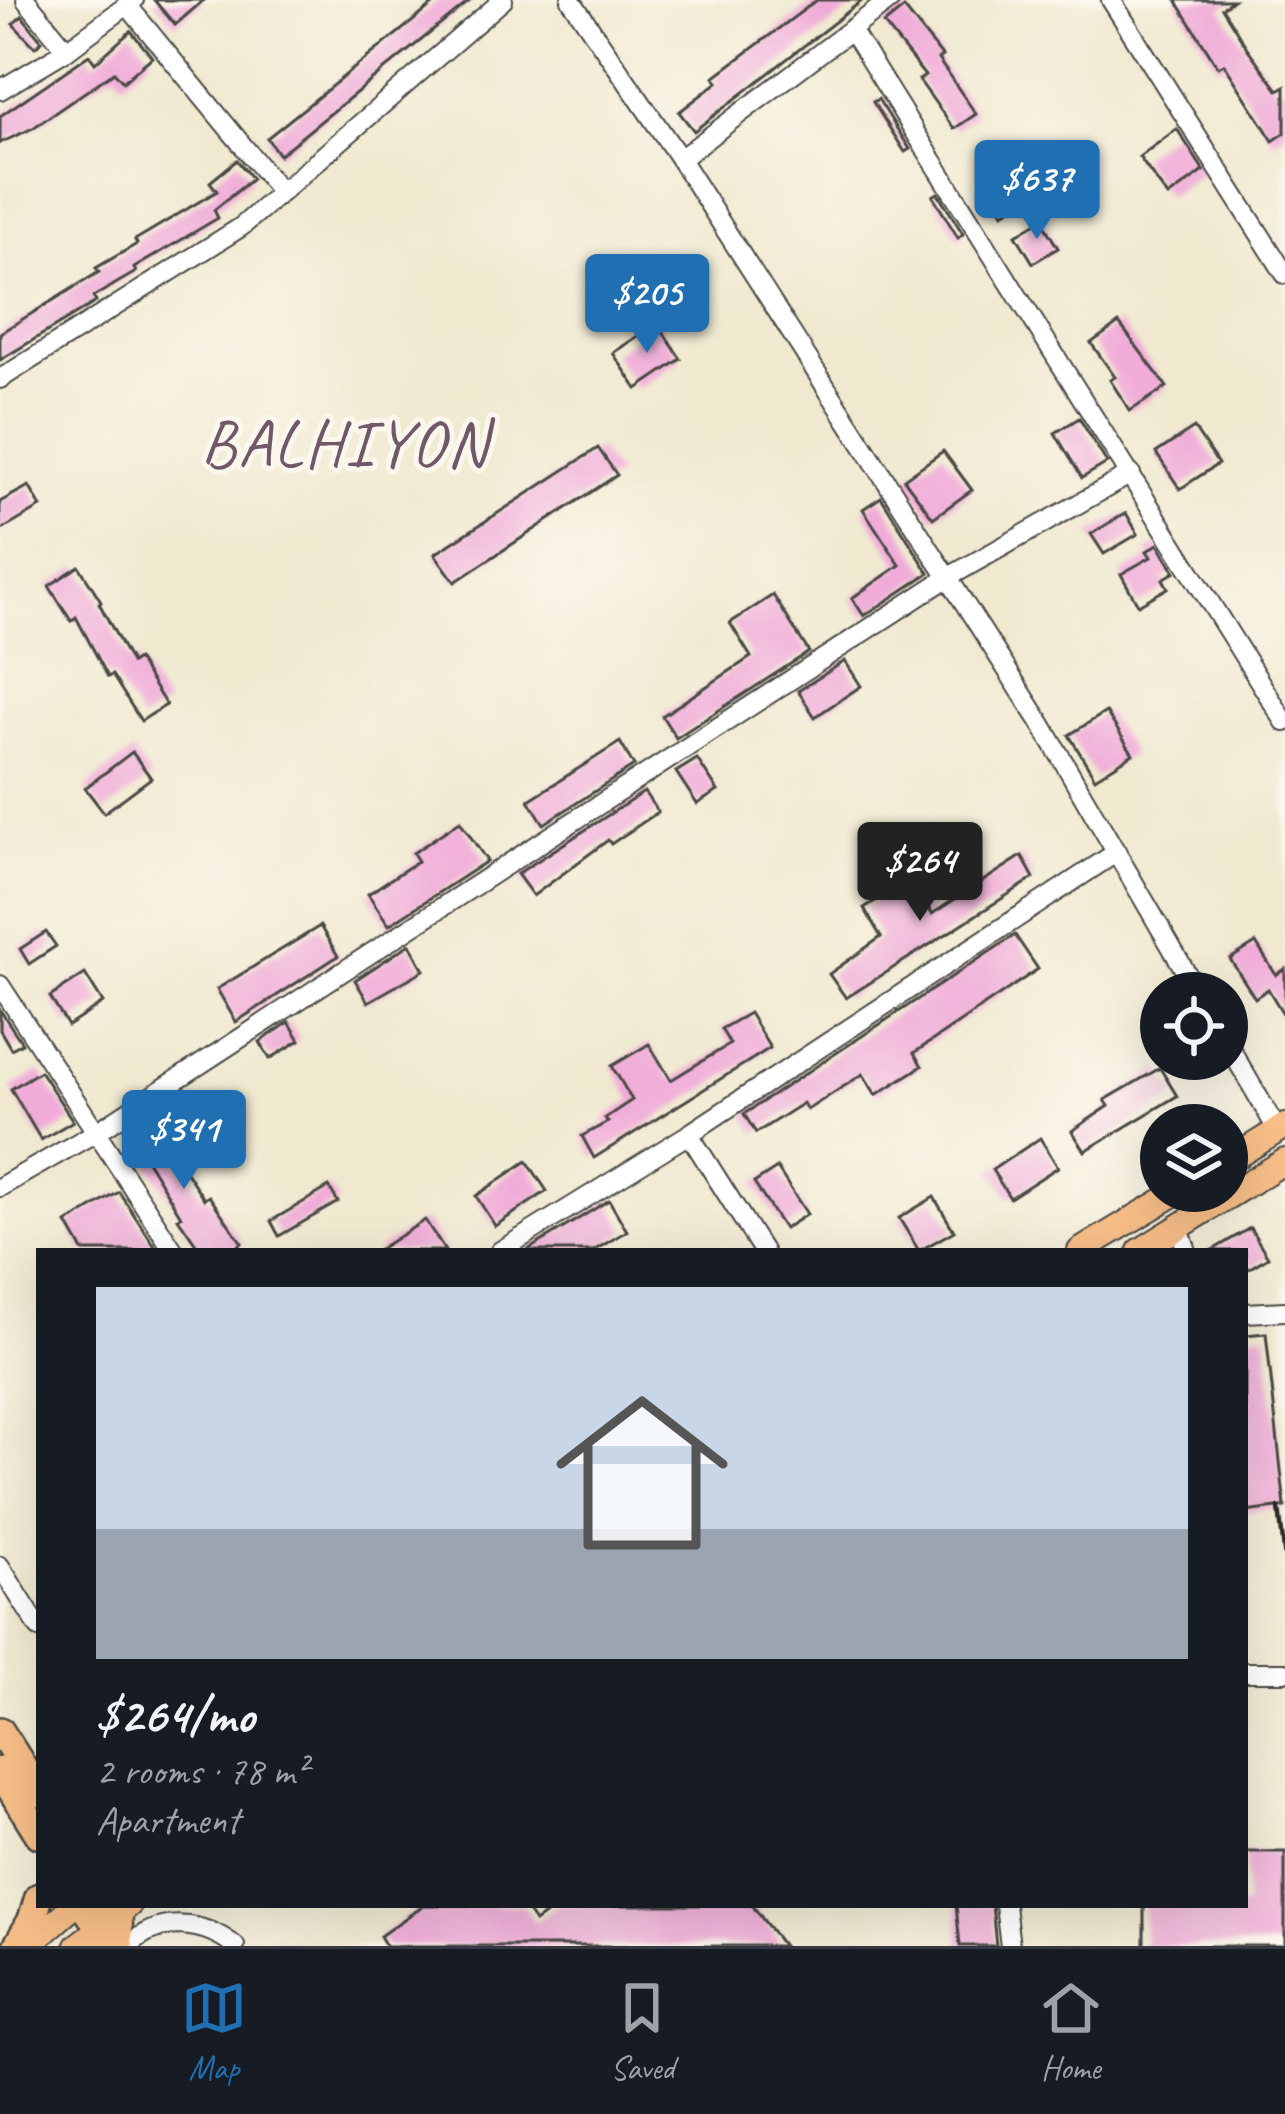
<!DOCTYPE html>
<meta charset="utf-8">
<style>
:root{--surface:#171b24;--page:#242831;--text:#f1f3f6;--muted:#9ea1a6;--line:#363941;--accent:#1f6fb2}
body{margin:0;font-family:Caveat,sans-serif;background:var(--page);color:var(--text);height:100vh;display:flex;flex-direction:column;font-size:45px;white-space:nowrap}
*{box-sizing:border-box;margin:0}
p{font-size:39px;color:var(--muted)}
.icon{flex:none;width:66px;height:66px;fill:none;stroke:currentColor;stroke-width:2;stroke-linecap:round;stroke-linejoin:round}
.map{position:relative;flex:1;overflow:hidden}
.side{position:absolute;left:36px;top:1248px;width:1212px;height:660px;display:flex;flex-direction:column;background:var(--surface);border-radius:0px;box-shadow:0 12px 48px #0002}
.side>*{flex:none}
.tools{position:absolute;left:1140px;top:972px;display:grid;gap:24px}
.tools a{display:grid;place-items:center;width:108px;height:108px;border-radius:50%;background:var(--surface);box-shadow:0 12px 48px #0002;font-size:60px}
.price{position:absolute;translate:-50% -102px;padding:0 27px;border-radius:12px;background:var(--accent);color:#fff;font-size:39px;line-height:78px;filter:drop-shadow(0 3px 6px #0008)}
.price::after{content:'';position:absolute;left:50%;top:72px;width:36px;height:27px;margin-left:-18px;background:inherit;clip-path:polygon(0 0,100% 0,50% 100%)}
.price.active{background:#222;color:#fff}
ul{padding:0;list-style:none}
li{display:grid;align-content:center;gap:24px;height:636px;padding:0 60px}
li span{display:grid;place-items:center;height:372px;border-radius:0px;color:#555}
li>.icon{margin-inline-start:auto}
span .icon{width:216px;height:216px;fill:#fffc;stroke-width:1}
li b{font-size:51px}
.menu{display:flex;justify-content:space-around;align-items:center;height:168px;border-top:3px solid var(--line);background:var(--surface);font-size:33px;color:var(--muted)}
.menu a{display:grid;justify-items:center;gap:6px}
.menu .active{color:var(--accent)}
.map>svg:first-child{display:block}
</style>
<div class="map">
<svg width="1285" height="1946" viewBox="0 0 1285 1946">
<rect width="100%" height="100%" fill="#fbf7ec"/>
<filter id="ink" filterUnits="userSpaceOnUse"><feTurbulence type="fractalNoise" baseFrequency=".00833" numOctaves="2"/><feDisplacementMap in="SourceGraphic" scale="24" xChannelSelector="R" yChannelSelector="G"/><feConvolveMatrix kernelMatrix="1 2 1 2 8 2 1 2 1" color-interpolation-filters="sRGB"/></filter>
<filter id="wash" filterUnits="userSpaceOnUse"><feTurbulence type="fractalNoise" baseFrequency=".004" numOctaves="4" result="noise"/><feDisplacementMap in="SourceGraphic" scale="48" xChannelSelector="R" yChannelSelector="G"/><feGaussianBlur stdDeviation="2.7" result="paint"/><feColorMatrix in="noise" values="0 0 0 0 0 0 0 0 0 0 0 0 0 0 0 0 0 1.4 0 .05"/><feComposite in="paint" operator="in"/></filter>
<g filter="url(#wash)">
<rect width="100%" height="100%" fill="#f0e9d0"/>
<g id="blocks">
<g fill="#f0abd8">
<path d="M154 0H204L175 25Z"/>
<path d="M439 0H471L279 155 267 138Z"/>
<path d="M817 0H863L694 131 679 112 718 82 714 77Z"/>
<path d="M1176 0H1233L1222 8 1247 48 1278 90 1285 86V133L1273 141 1224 64 1218 67Z"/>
<path d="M904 8 942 56 938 59 976 114 954 129 919 80 925 76 884 24Z"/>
<path d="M22 16 42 41 35 47 13 24Z"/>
<path d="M131 31 152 57 123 82 114 72 33 128 0 143V116L89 55 95 63Z"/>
<path d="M878 99 910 149 905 152 873 102Z"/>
<path d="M1177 129 1204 171 1168 197 1139 157Z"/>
<path d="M1005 159 1027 200 1003 213 981 172Z"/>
<path d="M237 160 252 179 214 210 218 218 134 268 136 272 93 297 96 302 0 360V333L99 272 96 268 137 244 135 240 217 191 210 182Z"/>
<path d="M938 193 963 234 958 238 933 196Z"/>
<path d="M1041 220 1058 248 1033 263 1016 235Z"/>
<path d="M657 323 681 359 637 389 613 353Z"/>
<path d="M1119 323 1167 387 1130 411 1110 380 1115 377 1091 343Z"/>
<path d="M1079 418 1107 463 1082 478 1055 433Z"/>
<path d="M1194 428 1218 464 1180 489 1156 453Z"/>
<path d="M598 448 617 475 455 582 435 554Z"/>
<path d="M943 451 972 490 933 518 904 479Z"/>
<path d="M29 486 41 507 0 531V502Z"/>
<path d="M881 497 929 573 864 616 852 598 900 565 863 509Z"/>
<path d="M1126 513 1138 534 1104 554 1091 534Z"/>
<path d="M1158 544 1175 572 1163 579 1168 588 1138 605 1121 574 1151 557 1147 551Z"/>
<path d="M79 566 101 601 99 603 131 663 137 659 166 705 141 721 112 675 108 677 76 617 71 621 49 586Z"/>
<path d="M773 595 809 652 676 738 662 716 751 657 730 623Z"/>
<path d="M845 661 861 686 815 717 798 691Z"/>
<path d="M1106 712 1133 754 1095 778 1069 735Z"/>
<path d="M620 742 634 766 544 824 529 800Z"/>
<path d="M132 752 151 778 104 813 85 788Z"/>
<path d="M697 759 718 791 697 804 676 772Z"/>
<path d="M644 792 658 812 611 844 608 840 533 896 517 874Z"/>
<path d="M460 821 487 861 389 925 368 894 418 861 413 853Z"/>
<path d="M1022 856 1034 878 846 998 829 974 881 937 864 908 911 879 932 914Z"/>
<path d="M320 926 338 956 236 1022 217 989Z"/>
<path d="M46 932 56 946 29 964 20 949Z"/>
<path d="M1015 935 1038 969 914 1053 922 1066 876 1095 863 1074 807 1110 803 1103 756 1133 744 1114Z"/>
<path d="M1256 943 1276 975 1285 969V1017L1268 989 1255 998 1230 959Z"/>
<path d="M410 944 424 970 368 1002 355 980Z"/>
<path d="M85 974 103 1003 68 1026 50 997Z"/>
<path d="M0 1010 22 1043 11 1049 0 1030Z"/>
<path d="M749 1013 770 1048 594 1158 582 1136 608 1122 605 1118 632 1100 612 1066 649 1044 671 1080 730 1044 721 1029Z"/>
<path d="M289 1022 300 1040 270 1059 260 1042Z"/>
<path d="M1160 1068 1177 1096 1085 1151 1072 1131 1109 1106 1105 1100Z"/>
<path d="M40 1071 73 1121 41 1140 11 1089Z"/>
<path d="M148 1115 204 1199 209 1196 242 1243 231 1251H201L178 1218 181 1216 127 1128Z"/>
<path d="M1040 1138 1058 1167 1010 1198 992 1170Z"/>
<path d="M527 1161 547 1191 495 1226 476 1196Z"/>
<path d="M777 1168 807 1214 784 1229 754 1183Z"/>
<path d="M329 1187 338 1202 279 1236 271 1221Z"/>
<path d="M119 1192 158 1251H83L67 1223Z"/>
<path d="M934 1197 954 1231 919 1251 899 1218Z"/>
<path d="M609 1200 627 1231 593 1251H526Z"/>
<path d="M425 1220 445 1251H376Z"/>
<path d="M1250 1228 1268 1257 1245 1271V1251H1211Z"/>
<path d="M1266 1333 1285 1507 1245 1512V1335Z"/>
<path d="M1245 1852H1285V1946H1144V1905H1245Z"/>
<path d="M424 1905H523L535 1922 558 1905H752L783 1946H386L380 1936Z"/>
<path d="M956 1905H992L996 1946H960Z"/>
</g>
</g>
</g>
<g filter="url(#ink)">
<use href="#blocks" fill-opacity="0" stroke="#494844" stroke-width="3"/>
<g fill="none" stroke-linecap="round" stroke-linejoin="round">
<g stroke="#494844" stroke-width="22">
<g id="minor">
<path d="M26 0 67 50"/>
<path d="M571 0 680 159"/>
<path d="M890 0 680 159 1041 723 1198 993"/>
<path d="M1111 0 1285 274"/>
<path d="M128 6 280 191"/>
<path d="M851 30 1285 722"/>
<path d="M0 90 67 50 134 0"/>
<path d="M0 379 241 227 503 0"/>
<path d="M0 985 174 1251"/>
<path d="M1227 1043 1278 1131"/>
<path d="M689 1134 763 1251"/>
<path d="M0 1187 98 1131 947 578 1131 474"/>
<path d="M1179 1228 1187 1251"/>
<path d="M500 1251 689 1134 1117 852"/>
<path d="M1245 1313 1285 1311"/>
<path d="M0 1566 39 1628"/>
<path d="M1245 1672H1285"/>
<path d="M1005 1905 1010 1946"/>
<path d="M129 1946C157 1916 204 1921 235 1946"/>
</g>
</g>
<g stroke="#494844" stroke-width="28">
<g id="major">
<path d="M1227 1162 1285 1126"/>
<path d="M1080 1251 1179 1191"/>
<path d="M1140 1251 1285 1161"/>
<path d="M28 1946 75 1905"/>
<path d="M77 1946 129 1905"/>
</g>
</g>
<g stroke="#494844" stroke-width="32">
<g id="highway">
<path d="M0 1731 39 1793"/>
<path d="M0 1771 39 1834"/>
<path d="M84 1905 112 1946"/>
<path d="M113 1905 118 1913 119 1946"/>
<path d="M17 1946 32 1920 39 1897"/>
</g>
</g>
<use href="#minor" stroke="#fff" stroke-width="18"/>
<use href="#major" stroke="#f7be88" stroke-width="24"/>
<use href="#highway" stroke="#f7be88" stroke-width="27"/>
<path stroke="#2b2b2b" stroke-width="4.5" d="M1279 1508 1285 1560"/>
</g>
</g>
<g text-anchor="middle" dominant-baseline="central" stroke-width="10" stroke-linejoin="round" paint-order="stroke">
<g font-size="66" letter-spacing="3" fill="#705868" stroke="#fbf7ec">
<text x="345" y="443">BALHIYON</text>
</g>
</g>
</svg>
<div class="tools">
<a><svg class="icon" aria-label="locate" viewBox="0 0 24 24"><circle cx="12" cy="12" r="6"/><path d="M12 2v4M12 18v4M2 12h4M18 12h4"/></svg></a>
<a><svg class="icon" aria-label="layers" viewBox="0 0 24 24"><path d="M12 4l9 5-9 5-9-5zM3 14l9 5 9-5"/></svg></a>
</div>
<b class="price" style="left:1037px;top:242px">$637</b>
<b class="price" style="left:647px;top:356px">$205</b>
<b class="price active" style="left:920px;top:924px">$264</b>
<b class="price" style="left:184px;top:1192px">$341</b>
<section class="side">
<ul>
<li><span style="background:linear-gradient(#c9d6e8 65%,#9aa5b1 0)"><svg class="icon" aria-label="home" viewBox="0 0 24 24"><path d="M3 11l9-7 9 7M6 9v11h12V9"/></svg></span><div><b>$264/mo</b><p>2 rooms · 78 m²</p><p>Apartment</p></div></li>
</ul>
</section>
</div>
<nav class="menu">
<a class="active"><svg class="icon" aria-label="map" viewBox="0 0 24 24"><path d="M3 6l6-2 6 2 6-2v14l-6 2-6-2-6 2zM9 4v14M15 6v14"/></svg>Map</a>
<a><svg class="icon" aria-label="saved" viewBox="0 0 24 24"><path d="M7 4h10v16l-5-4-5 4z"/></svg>Saved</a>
<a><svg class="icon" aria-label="home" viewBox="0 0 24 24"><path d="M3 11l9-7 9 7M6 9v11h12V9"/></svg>Home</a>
</nav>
